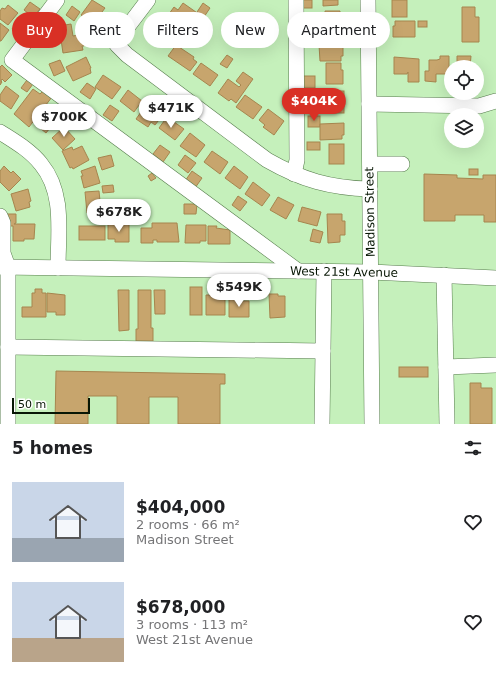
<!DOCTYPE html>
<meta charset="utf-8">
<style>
:root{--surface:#fff;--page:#f6f6f6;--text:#202124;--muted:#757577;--accent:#d93025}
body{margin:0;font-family:"DejaVu Sans",sans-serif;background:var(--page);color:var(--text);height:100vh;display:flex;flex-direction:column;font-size:15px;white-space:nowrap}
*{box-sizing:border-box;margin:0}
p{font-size:13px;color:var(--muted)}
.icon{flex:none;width:22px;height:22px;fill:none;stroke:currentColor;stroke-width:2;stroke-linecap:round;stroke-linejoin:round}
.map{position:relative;height:424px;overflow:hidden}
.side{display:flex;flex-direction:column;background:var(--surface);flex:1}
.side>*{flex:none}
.hud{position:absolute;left:12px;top:12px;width:472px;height:36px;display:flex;gap:8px}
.fabs{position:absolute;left:444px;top:60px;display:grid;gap:8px}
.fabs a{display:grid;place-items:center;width:40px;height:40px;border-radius:50%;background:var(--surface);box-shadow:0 4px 16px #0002;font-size:20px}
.scale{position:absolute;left:12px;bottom:10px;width:78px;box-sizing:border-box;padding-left:4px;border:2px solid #071604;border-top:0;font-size:11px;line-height:14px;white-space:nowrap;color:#071604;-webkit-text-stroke:3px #fff;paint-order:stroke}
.price{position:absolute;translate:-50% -34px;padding:0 9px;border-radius:14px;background:#fff;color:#222;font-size:13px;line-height:26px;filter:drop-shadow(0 1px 2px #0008)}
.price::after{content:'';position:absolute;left:50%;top:24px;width:12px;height:9px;margin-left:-6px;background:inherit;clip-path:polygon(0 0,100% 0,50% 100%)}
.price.selected{background:var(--accent);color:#fff}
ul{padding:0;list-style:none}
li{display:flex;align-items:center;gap:12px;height:100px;padding:0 12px}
li span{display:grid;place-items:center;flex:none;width:112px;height:80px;border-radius:0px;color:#555}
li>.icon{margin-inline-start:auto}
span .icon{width:48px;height:48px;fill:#fffc;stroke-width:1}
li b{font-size:17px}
h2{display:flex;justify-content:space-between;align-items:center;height:48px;padding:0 12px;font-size:17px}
.chip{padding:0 14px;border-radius:18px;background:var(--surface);box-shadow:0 4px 16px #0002;font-size:14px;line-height:36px}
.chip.selected{background:var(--accent);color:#fff}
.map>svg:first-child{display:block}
</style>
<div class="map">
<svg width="496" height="424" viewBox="0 0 496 424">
<rect width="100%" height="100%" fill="#c5f0bb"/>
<g fill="#c7a56d" stroke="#a6854e">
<path d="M92 0 105 8 93 24 81 15Z"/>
<rect x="301" y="0" width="11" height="8"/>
<path d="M323 0H338V5L323 6Z"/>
<rect x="392" y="0" width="15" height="17"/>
<path d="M30 2 40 9 33 17 24 10Z"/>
<path d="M183 3 203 17 199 22 197 21 193 25 184 18 173 34 161 25 174 7 178 10Z"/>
<path d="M203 3 210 8 204 17 197 12Z"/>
<path d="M8 5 18 13 8 25 0 19V11L2 8 5 9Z"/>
<path d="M72 6 80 12 74 21 66 15Z"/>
<path d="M462 7H475V17H479V42H462Z"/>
<path d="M325 11H340V17H343V31H326Z"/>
<path d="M20 18 30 26 22 36 12 29Z"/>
<path d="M302 19H315V35H303Z"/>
<path d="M395 21H415V37H393V26H395Z"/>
<rect x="418" y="21" width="9" height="6"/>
<path d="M0 23 9 30 1 41H0Z"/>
<path d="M71 24 73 36 83 34 84 46H82L83 50 63 53 59 26Z"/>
<path d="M176 45 194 57 193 59 197 62 190 71 168 56Z"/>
<path d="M319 45H343V56H341V61H320Z"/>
<path d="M227 55 233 59 227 68 220 64Z"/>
<path d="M440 56H449V74H436V82L425 81V71H429V60H437L440 59Z"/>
<path d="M457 56H471L470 67H457Z"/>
<path d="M86 57 91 68H90L91 73 73 81 66 67Z"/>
<path d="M394 57 419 59V82H408V72L407 74H394Z"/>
<path d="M60 60 65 71 54 76 49 64Z"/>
<path d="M201 63 218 75 210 86 193 74Z"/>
<path d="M326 63H341V70H343V84H326Z"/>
<path d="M2 65 12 75 5 82 2 79 1 81 2 82 0 85V67Z"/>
<path d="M243 72 253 79 236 103 231 99 229 101 218 93 228 79 239 87 241 85 236 81Z"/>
<path d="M103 75 121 87 112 99 95 87Z"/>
<rect x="302" y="76" width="13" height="12"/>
<path d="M27 80 33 84 27 92 21 88Z"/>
<path d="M87 83 96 89 90 99 80 92Z"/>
<path d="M6 86 19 96 11 109 0 101V95Z"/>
<path d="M33 89 40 94 43 91 52 97 29 127 14 114Z"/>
<rect x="302" y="89" width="13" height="12"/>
<path d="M128 90 142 101 134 112 120 101Z"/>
<rect x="329" y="91" width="15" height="22"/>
<path d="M245 95 262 107 253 119 236 107Z"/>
<path d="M110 105 119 111 112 121 103 115Z"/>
<path d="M146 105 162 116 155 125 151 122 148 127 136 119Z"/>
<path d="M45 109 57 119 46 133 34 123Z"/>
<path d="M268 109 284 121 274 135 263 127 265 125 259 120Z"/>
<rect x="308" y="116" width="12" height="11"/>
<path d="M167 117 184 129 175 140 159 128Z"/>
<path d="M344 123V135H342V139L320 140V124Z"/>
<path d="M64 127 75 139 63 150 52 138Z"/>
<path d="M190 133 205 145 196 157 180 146Z"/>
<rect x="307" y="142" width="13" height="8"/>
<rect x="329" y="144" width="15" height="20"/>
<path d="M160 145 170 152 163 162 153 154Z"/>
<path d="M82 146 89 160 73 169 72 167 70 168 62 151 72 147 73 150Z"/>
<path d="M212 151 228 162 220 174 204 162Z"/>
<path d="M111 155 114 166 102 170 98 158Z"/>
<path d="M185 155 196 163 188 173 178 165Z"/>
<path d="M4 166 11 173 13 171 21 179 9 191 0 182V171Z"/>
<path d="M95 166 100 183 84 188 81 176H83L81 171Z"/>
<path d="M234 166 248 177 240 189 225 178Z"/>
<rect x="469" y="169" width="9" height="6"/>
<path d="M192 171 202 178 195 188 185 181Z"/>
<path d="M152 173 156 178 151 181 148 176Z"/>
<path d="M424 174 457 175V178L483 179V175H496V222H484V215H455V221H424Z"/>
<path d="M253 182 270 195 262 206 245 194Z"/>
<path d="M113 185 114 192 103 193 102 186Z"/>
<path d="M28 189 31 201 29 202 30 207 16 211 11 194Z"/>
<path d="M99 191 101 211 87 213 85 192Z"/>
<path d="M238 196 247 202 240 211 232 205Z"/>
<path d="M278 197 294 205 286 219 270 210Z"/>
<path d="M184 204H197L196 214H184Z"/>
<rect x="124" y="205" width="11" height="12"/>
<path d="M302 207 321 212 317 226 298 221Z"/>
<path d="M7 214H16V223L14 224H35L34 239H24V241H13V226H7Z"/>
<path d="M327 214H342V221H345V235H340V242L328 243Z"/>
<path d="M152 223H177L179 242H157V240H153V243H141V228H152Z"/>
<path d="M108 224H129V242H115V239H108Z"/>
<path d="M186 225H206V241H200V243H185Z"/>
<rect x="79" y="226" width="26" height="14"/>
<path d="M208 226H217L216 228 230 230V244H208Z"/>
<path d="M313 229 323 232 320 243 310 241Z"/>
<rect x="190" y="287" width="12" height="28"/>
<path d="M35 289H42V293H46V317H22V307H32V293H35Z"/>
<path d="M118 290H129V330L119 331Z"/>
<path d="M138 290H151V328H153V341H136V329H138Z"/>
<path d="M154 290H165V314H155Z"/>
<path d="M47 293 65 295V315H56V312H47Z"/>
<path d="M269 294H278V296H285V317L270 318Z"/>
<path d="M206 295H216V299H225V315H206Z"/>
<path d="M229 298H240V301H249V317H229Z"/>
<rect x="399" y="367" width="29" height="10"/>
<path d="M56 371 225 374V384H220V424H178V397H149V424H117V396H88V424H55Z"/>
<path d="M470 383H481V388H492V424H470Z"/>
</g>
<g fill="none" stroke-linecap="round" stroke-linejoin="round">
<g stroke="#577d4d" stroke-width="16">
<g id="minor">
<path d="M57 0 12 60 298 271"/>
<path d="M148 0 126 29 117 45 127 55 267 160C302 180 330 188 370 189"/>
<path d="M368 0 372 424"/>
<path d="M369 104 479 106 496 101"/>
<path d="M0 132C14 141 30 150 41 164 65 193 58 233 58 268"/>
<path d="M370 164H402"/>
<path d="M294 174 297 160 296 0"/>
<path d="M0 216 3 223V253L8 267V424"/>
<path d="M0 267 371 272 496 278"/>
<path d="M444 275 447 424"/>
<path d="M8 347 323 351 324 271"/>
<path d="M446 367 496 365"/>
<path d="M322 424 323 351"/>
</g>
</g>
<use href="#minor" stroke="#fff" stroke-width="15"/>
</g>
<g text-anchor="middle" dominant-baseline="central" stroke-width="4" stroke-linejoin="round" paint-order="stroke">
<g font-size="12" fill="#071604" stroke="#fff">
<text transform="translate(370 212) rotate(-91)">Madison Street</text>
<text transform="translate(344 272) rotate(1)">West 21st Avenue</text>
</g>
</g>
</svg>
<div class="fabs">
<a><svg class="icon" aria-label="locate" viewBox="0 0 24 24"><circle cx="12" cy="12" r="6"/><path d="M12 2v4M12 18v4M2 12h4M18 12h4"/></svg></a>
<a><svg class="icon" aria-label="layers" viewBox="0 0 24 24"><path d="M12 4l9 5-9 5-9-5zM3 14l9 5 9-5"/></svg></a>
</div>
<div class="scale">50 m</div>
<b class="price selected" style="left:314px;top:122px">$404K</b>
<b class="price" style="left:171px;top:129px">$471K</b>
<b class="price" style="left:64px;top:138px">$700K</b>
<b class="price" style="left:119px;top:233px">$678K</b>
<b class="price" style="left:239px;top:308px">$549K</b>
<div class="hud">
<a class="chip selected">Buy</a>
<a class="chip">Rent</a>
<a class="chip">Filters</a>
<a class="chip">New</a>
<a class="chip">Apartment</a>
</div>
</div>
<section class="side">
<h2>5 homes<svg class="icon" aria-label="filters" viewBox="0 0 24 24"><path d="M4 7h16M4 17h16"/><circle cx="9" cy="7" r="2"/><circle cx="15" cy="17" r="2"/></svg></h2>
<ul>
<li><span style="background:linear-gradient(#c9d6e8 70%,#9aa5b1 0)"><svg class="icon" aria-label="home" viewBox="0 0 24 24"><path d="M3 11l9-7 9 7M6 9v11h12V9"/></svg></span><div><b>$404,000</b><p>2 rooms · 66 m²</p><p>Madison Street</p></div><svg class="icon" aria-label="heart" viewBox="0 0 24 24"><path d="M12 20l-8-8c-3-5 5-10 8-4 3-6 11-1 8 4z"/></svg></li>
<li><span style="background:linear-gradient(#c9d6e8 70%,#b9a48a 0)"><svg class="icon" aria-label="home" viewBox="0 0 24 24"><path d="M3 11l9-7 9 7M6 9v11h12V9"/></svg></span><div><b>$678,000</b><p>3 rooms · 113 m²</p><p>West 21st Avenue</p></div><svg class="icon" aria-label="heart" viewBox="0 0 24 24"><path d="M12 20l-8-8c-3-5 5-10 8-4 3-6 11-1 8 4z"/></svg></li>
</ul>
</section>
